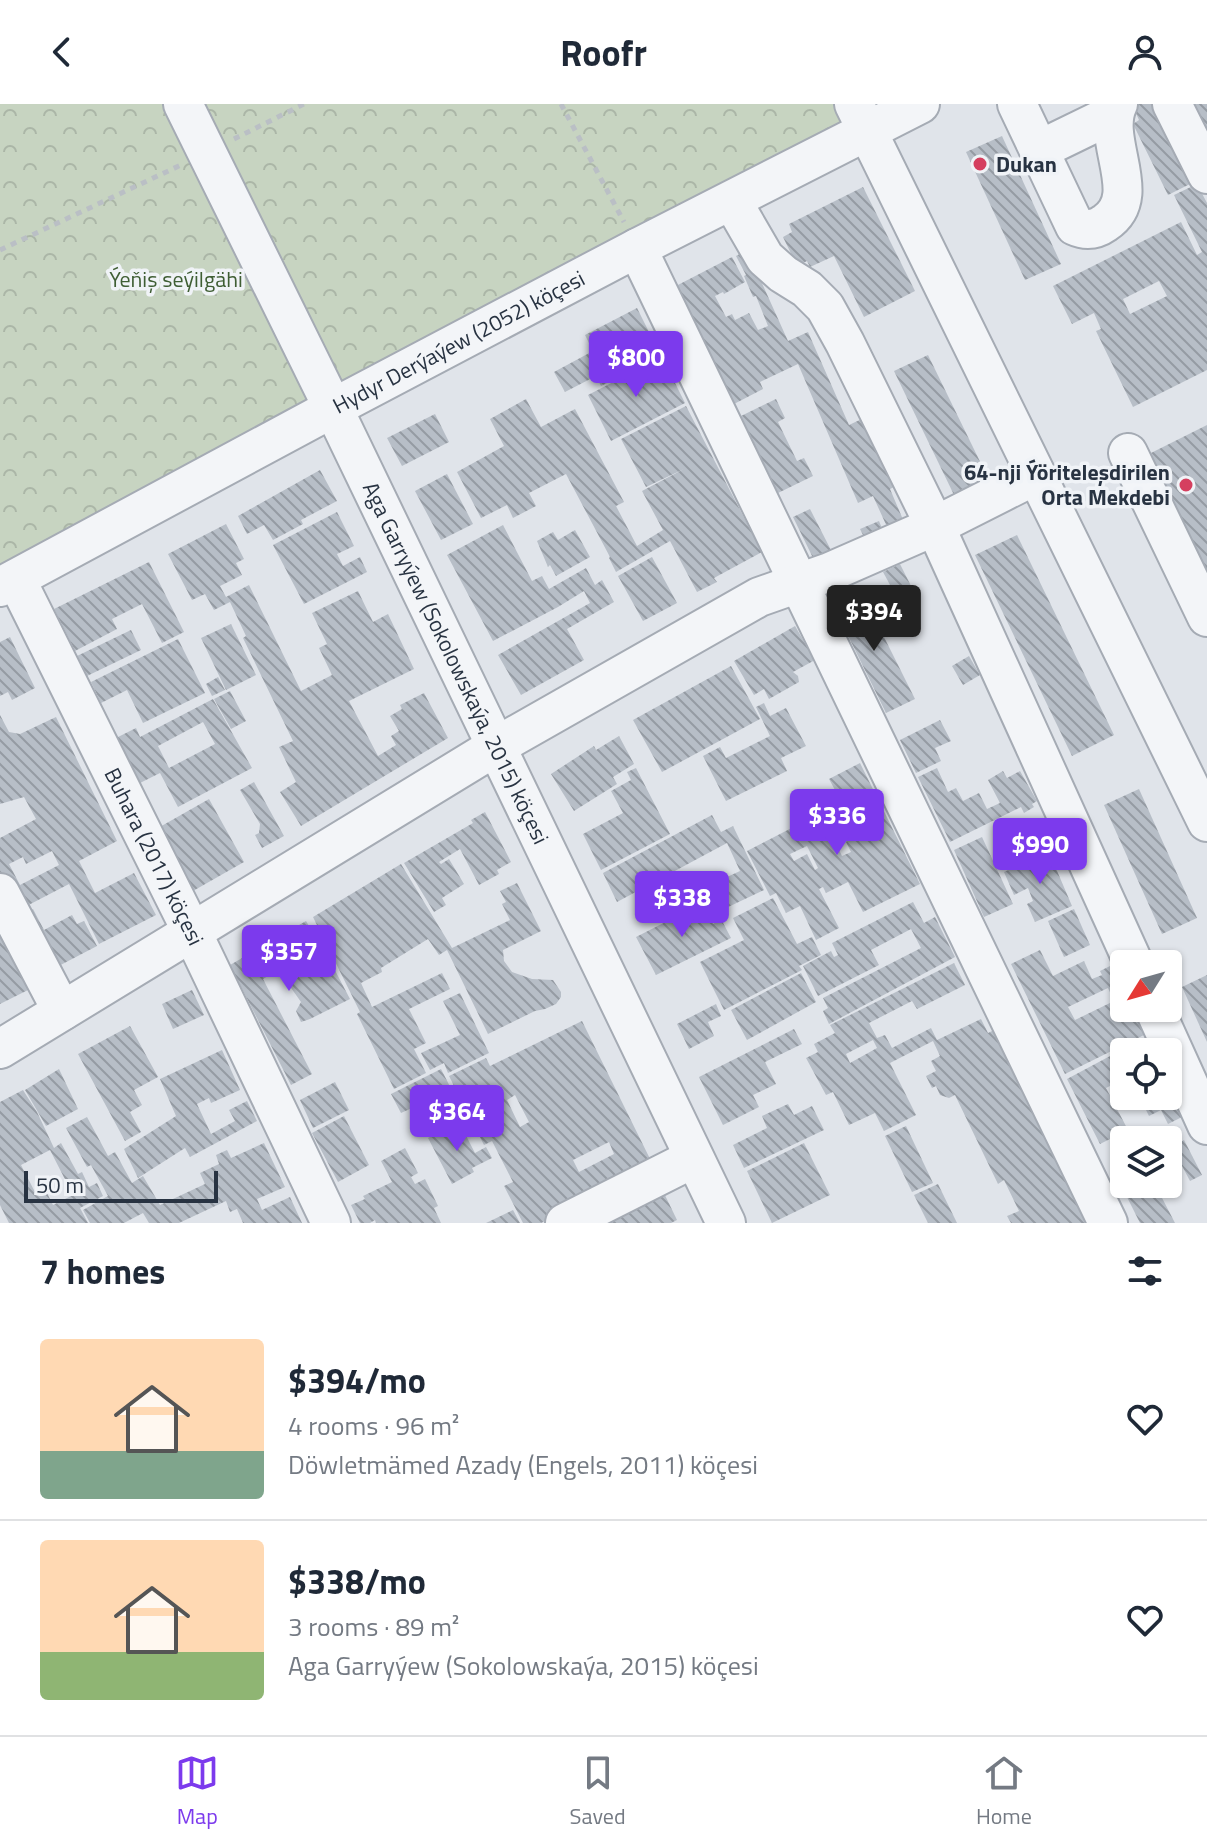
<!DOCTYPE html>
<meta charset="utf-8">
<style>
:root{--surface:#fff;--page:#f2f2f3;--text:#1f2937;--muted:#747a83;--line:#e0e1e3;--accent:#7c3aed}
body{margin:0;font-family:"Titillium Web",sans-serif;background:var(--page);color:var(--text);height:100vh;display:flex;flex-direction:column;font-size:30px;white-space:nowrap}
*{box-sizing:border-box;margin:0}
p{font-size:26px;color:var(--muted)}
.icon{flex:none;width:44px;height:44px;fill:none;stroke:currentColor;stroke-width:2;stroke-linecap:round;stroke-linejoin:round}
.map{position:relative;height:1119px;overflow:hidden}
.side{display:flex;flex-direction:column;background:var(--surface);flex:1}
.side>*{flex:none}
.needle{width:52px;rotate:233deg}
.tools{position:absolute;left:1110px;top:846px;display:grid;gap:16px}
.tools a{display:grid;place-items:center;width:72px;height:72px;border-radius:8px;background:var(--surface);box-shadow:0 2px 6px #0004;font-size:40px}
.scale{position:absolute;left:24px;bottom:20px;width:194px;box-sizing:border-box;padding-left:8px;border:4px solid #283342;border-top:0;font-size:22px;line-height:28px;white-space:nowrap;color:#283342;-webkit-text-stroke:6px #f0f3f7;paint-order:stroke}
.price{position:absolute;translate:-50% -68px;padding:0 18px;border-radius:8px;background:var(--accent);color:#fff;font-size:26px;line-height:52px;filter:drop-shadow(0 2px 4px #0008)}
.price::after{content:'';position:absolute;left:50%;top:48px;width:24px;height:18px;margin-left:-12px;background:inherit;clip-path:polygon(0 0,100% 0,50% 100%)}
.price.active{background:#222;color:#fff}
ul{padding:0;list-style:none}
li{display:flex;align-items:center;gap:24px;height:200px;padding:0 40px}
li+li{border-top:2px solid var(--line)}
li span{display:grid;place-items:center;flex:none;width:224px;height:160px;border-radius:8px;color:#555}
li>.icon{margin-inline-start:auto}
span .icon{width:96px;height:96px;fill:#fffc;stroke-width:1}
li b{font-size:34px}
h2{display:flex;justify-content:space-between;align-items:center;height:96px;padding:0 40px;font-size:34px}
header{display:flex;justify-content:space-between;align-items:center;height:104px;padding:0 40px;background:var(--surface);font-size:36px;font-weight:700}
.tabs{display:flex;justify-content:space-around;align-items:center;height:112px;border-top:2px solid var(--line);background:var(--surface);font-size:22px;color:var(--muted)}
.tabs a{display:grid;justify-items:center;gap:4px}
.tabs .active{color:var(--accent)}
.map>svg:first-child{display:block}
</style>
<header><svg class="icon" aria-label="back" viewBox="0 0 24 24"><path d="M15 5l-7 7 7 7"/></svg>Roofr<svg class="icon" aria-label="person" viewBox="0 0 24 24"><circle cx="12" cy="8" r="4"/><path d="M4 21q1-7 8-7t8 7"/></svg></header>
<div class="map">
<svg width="1207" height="1119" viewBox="0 0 1207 1119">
<defs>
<pattern id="forest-crowns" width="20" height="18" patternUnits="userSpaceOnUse" patternTransform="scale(2)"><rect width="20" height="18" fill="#c7d4c1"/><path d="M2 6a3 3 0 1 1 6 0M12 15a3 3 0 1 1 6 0" fill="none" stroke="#abb6a7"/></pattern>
<pattern id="building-back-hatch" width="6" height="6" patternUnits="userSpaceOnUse" patternTransform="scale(2)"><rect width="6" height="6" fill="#b7bec7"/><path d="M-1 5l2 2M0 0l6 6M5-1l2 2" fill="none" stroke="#959ba3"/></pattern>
</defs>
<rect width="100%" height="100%" fill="#e0e4ea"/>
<path fill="url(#forest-crowns)" d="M0 0H841L852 23 0 464Z"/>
<g fill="url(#building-back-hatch)" fill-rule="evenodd">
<path d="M1138 0H1164L1196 77 1168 91 1133 20 1139 16 1133 3Z"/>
<path d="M1188 0H1207V39Z"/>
<path d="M1002 32 1061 160 1025 176 966 48Z"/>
<path d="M1197 80 1207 99V266L1133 303 1096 227 1101 225 1094 209 1072 220 1053 182 1181 118 1197 151 1202 148 1174 91ZM1159 177 1167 192 1130 210 1123 195Z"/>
<path d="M863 83 915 187 864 213 834 152 810 163 807 157 797 162 783 133 792 128 789 120Z"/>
<path d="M747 146 788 237 808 228 849 321 868 312 898 381 890 385 904 418 888 425 873 392 858 399 798 260 760 278 763 285 734 300 674 183 732 153 745 178 724 190 723 188 715 192 726 213 732 210 735 216 749 209 758 226 768 222 756 192 753 193 744 172 746 171 736 152Z"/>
<path d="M637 204 661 252 601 282 596 272 565 288 554 268 593 247 585 231Z"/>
<path d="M928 251 989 376 955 393 894 267Z"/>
<path d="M662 253 685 299 611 337 588 291Z"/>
<path d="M526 295 541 323 575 305 624 398 616 402 637 442 663 426 642 387 684 365 646 383 621 335 686 302 762 448 714 474 717 478 697 488 670 437 616 468 609 454 610 453 566 370 529 389 536 402 513 414 507 401 481 414 457 368 504 342 490 315Z"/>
<path d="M776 295 785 314 778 318 797 357 804 354 813 372 778 389 741 312Z"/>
<path d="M435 310 449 338 402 362 387 334Z"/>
<path d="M1207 321V473L1177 414 1180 412 1149 350Z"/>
<path d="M320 366 337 397 301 416 303 420 273 436 264 421 247 430 238 412Z"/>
<path d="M447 370 473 420 441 436 415 387Z"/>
<path d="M810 405 833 450 815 458 793 413Z"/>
<path d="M337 408 354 442 337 450 343 462 360 453 367 468 304 500 273 441Z"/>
<path d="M879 417 883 427 865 435 860 425Z"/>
<path d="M226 420 244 455 236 459 242 471 220 482 226 493 249 481 301 587 332 571 319 544 327 540 312 509 358 487 373 518 388 510 414 565 349 597 378 652 396 641 391 632 399 627 390 612 402 605 400 601 424 589 448 634 301 722 280 688 296 678 279 643 293 637 243 534 246 532 230 498 214 506 205 490 192 496 168 450Z"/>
<path d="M503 421 532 477 542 472 549 485 586 464 595 481 602 476 614 498 567 525 584 556 521 591 498 551 590 499 584 487 558 503 493 537 447 451Z"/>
<path d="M575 426 590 453 556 472 550 461 548 463 537 437 553 428 558 436Z"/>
<path d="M1017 431 1114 631 1072 652 975 451Z"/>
<path d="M652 453 677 499 643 517 618 472Z"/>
<path d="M149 458 184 528 162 539 142 500 112 515 117 525 75 547 54 505Z"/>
<path d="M900 460 911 482 895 490 883 468Z"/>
<path d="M860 483 863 490 854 494 865 517 874 513 915 595 886 609 831 497Z"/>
<path d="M904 489 910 522 890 526 884 493Z"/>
<path d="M231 520 256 571 226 586 201 534Z"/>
<path d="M795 522 815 556 793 568 798 572 799 578 769 595 764 585 754 591 734 557Z"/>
<path d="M131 526 141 546 87 572 77 552Z"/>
<path d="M10 533 35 584 12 596 8 588 0 592V538Z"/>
<path d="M178 535 205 589 143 619 127 586 101 599 91 578Z"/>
<path d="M969 552 980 571 963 581 952 562Z"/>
<path d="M731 562 760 615 662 668 633 616Z"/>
<path d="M218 573 225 586 212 592 206 580Z"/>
<path d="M230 587 246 617 231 625 214 595Z"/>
<path d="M213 595 252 664 178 703 160 669 140 679 116 634 136 624 140 633ZM203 618 215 640 169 664 158 642Z"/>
<path d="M764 599 770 612 786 604 806 642 781 654 787 667 726 697 703 652 720 643 726 654 770 632 756 603Z"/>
<path d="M0 611 9 628 20 630 56 613 117 737 79 757 95 789 134 769 156 811 99 840 69 780 19 806 0 769V734L36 715 24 693 0 700ZM52 747 59 761 20 781 9 760 23 753 26 760Z"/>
<path d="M940 616 951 637 935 644 941 657 916 669 900 636Z"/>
<path d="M619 632 634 660 613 673 617 680 574 707 551 670 594 642 596 646Z"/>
<path d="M860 659 920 780 863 808 848 778 826 789 823 783 819 785 839 824 816 836 800 802 786 809 776 789 770 792 747 747 813 713 821 728 828 724 842 752 851 748 846 738 850 735 840 716 827 722 821 710 842 699 829 675ZM807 742 818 764 815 766 807 750 794 757 790 750Z"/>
<path d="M636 664 670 730 601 766 583 730 623 709 611 687 631 676 627 668Z"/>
<path d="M937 664 948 688 956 684 963 697 979 689 987 705 1000 699 988 676 1003 667 1007 674 1020 667 1037 697 1032 700 1034 703 1024 709 1021 703 950 738 918 673Z"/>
<path d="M254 678 284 732 262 744 255 731 259 729 260 720 240 686Z"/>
<path d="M1139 685 1197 814 1162 830 1104 701Z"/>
<path d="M209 695 244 758 193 787 158 724Z"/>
<path d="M485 708 511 758 497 766 499 770 479 781 460 745 439 758 441 760 449 755 464 780 442 794 446 801 434 808 404 759 473 719 471 716Z"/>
<path d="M712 711 721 728 733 722 764 786 726 804 714 779 740 767 727 739 617 798 603 769Z"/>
<path d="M982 733 1013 800 984 813 954 746Z"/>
<path d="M1049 748 1072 802 1035 818 1027 800 1033 797 1028 784 1014 791 1004 768Z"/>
<path d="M401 760 452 844 510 816 502 800 506 798 500 787 517 779 541 827 503 846 504 857 512 868 532 875 553 876 561 888V893L556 900 545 905 535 907 488 930 447 846 439 851 428 835 381 864 382 868 361 879 372 903 442 869 450 885 409 905 426 939 414 945 426 969 394 985 357 910 360 908 313 813Z"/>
<path d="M773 794 797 840 812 833 821 851 799 862 802 866 724 906 700 858 744 836 733 814Z"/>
<path d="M913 798 924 819 935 813 955 853 829 920 823 907 828 904 823 894 921 844 911 825 871 846 879 861 818 892 803 862 831 847 834 853 838 851 832 839Z"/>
<path d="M703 799 713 820 721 815 731 834 656 871 636 833Z"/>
<path d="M33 805 44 826 72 811 77 820 84 817 97 842 51 866 22 810Z"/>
<path d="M1074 805 1090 841 1064 853 1048 817Z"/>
<path d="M0 812 36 882 0 900Z"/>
<path d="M306 817 316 834 313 835 321 852 328 853 350 895 310 915 301 918 296 907 301 898 289 881 296 869 313 870 309 863 313 857 304 841 279 855 283 863 263 875 312 970 291 981 230 861Z"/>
<path d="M1040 846 1053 872 1084 857 1092 875 1102 871 1100 867 1118 858 1124 871V904H1133L1146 930 1065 970 1011 860ZM1108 884 1114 897 1075 916 1068 903Z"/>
<path d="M954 859 965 881 917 905 912 897 869 919 877 934 885 931 892 944 931 924 937 936 981 915 988 929 994 926 1088 1119H1011L1007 1112 1019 1107 1004 1076 998 1080 955 991 949 994 940 991 936 982 932 984 926 972 936 967 931 957 940 952 933 937 890 959 916 1011 884 1027 875 1009 849 1021 833 988 826 991 806 954 818 948 814 940 835 929 830 921ZM873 936 877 944 850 959 846 950Z"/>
<path d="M801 869 816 898 747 936 731 906Z"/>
<path d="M1207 871V938L1182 883Z"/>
<path d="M192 886 204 911 173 925 162 900Z"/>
<path d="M460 889 489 949 448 969 444 959 430 966 421 949 460 931 443 897Z"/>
<path d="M716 900 721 912 708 918 714 932 689 945 677 920Z"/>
<path d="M582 917 654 1063 541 1119H523L504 1082 513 1078 492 1037 484 1041 449 972 486 954 490 962ZM515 991 529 1018 520 1023 507 996ZM609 1038 614 1050 579 1068 573 1056Z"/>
<path d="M130 922 158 973 134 986 142 1001 130 1008 141 1028 125 1037 78 950Z"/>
<path d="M794 925 802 940 765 958 776 980 753 991 759 1003 723 1021 699 973Z"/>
<path d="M222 946 240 986 211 999 209 994 197 1000 211 1030 235 1017 229 1006 247 997 257 1017 190 1053 185 1044 138 1074 124 1045 176 1012 160 975Z"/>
<path d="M1112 951 1124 975 1106 984 1128 1026 1100 1040 1067 975Z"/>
<path d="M59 965 78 1005 46 1022 25 986Z"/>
<path d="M441 965 464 1010 425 1030 412 1004 401 1009 391 990Z"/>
<path d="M335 978 349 1006 313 1024 300 996Z"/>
<path d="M23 986 37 1008 54 1044 61 1039 78 1070 82 1068 89 1083 97 1079 103 1092 80 1104 88 1119H9L0 1101V998ZM50 1046 73 1091 53 1101 45 1085 36 1090 21 1061Z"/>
<path d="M1168 986 1182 1013 1168 1020 1161 1006 1149 1012 1141 996 1138 997 1136 992H1168Z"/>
<path d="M788 1000 794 1011 812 1002 824 1026 744 1064 733 1041 767 1024 762 1012Z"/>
<path d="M344 1012 369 1061 338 1078 312 1029Z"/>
<path d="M87 1013 108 1052 115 1048 132 1079 143 1072 160 1101 205 1080 200 1069 219 1060 216 1051 227 1046 231 1054 264 1039 285 1083 257 1095 262 1106 290 1093 302 1119H243L237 1105 230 1108 226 1097 179 1119H149L143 1109 124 1119H90L83 1106 108 1092 91 1061 87 1063 66 1024Z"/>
<path d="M459 1018 475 1049 486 1043 492 1054 472 1064 474 1068 452 1080 428 1034Z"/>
<path d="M906 1022 933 1079 912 1088 885 1032Z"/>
<path d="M1184 1036 1202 1071 1190 1077 1172 1043Z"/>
<path d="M804 1039 830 1091 772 1119 747 1067Z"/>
<path d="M405 1044 418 1069 411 1073 415 1080 425 1075 438 1102 434 1104 441 1119H376L375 1116 370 1119H360L351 1101 365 1095 363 1092 392 1078 381 1057Z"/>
<path d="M1124 1055V1080H1168V1071L1174 1084 1160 1090 1175 1119H1140L1111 1061Z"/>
<path d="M938 1080 957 1119H928L914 1091Z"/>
<path d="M661 1083 677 1116 671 1119H586Z"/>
<path d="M513 1106 520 1119H486Z"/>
</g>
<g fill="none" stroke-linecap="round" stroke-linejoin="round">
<g stroke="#a5abb4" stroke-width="42">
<g id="minor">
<path id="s1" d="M183 0 333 304 726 1119"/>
<path d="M854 0 1207 718"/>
<path d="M1017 0 1075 122C1086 127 1095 126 1105 119 1146 92 1100 37 1118 0"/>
<path d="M1172 0 1207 70"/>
<path d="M1039 46 1113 10"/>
<path d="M732 97 765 154 783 170 807 185 825 203 845 239 935 422 1134 860"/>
<path d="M637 144 1108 1119"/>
<path d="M1128 349 1207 513"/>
<path id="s2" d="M16 475 192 828 331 1119"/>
<path id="s3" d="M0 483 333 304 637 144 920 0"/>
<path d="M0 789 62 907"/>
<path d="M1154 904 1207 1021"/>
<path d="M0 945 495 643 759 493 830 468 935 422 1036 371"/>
<path d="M565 1119 694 1054"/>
</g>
</g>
<g stroke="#babfc5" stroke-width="5" stroke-dasharray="6 6" stroke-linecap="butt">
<path d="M561 0 624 118"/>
<path d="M234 35 304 0"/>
<path d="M0 146 181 61"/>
</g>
<use href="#minor" stroke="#f3f5f8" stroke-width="38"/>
</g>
<g fill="#d53f5f" stroke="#f0f3f7" stroke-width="3">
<circle cx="980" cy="60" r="8"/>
<circle cx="1186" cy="381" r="8"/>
</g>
<g text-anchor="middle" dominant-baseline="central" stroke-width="7" stroke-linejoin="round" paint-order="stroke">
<g font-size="22" font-weight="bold" fill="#283342" stroke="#f0f3f7" text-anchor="start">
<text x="996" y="60">Dukan</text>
<text x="1170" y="368" text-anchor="end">64-nji Ýöriteleşdirilen<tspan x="1170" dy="25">Orta Mekdebi</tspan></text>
</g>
<g font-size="22" fill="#3f5e34" stroke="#f0f3f7">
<text x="176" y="175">Ýeňiş seýilgähi</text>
</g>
<g font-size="22" fill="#283342" stroke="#f0f3f7">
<text stroke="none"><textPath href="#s3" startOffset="520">Hydyr Derýaýew (2052) köçesi</textPath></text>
<text stroke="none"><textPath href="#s1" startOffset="622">Aga Garryýew (Sokolowskaýa, 2015) köçesi</textPath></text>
<text stroke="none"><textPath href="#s2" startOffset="310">Buhara (2017) köçesi</textPath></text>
</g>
</g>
</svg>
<div class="tools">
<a><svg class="needle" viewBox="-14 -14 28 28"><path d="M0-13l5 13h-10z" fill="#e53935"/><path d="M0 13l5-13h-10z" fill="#747a83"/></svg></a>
<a><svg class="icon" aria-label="locate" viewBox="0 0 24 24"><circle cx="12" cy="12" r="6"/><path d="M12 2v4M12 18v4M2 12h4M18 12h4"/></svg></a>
<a><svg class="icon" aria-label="layers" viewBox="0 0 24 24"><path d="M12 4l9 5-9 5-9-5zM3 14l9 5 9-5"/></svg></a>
</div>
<div class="scale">50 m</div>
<b class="price" style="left:636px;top:295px">$800</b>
<b class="price active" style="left:874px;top:549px">$394</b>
<b class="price" style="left:837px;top:753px">$336</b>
<b class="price" style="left:1040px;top:782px">$990</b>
<b class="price" style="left:682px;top:835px">$338</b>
<b class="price" style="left:289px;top:889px">$357</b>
<b class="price" style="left:457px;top:1049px">$364</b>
</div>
<section class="side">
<h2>7 homes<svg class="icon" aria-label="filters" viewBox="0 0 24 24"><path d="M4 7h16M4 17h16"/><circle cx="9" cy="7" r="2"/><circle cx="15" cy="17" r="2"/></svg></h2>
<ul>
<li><span style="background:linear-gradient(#ffd9b3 70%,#7fa58c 0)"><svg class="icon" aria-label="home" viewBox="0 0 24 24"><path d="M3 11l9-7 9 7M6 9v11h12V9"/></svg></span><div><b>$394/mo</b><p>4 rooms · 96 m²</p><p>Döwletmämed Azady (Engels, 2011) köçesi</p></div><svg class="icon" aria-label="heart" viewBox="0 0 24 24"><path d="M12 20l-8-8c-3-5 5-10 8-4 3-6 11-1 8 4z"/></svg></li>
<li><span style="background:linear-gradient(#ffd9b3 70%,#8fb573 0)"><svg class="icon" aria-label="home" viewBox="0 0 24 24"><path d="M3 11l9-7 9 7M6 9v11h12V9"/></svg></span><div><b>$338/mo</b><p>3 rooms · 89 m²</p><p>Aga Garryýew (Sokolowskaýa, 2015) köçesi</p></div><svg class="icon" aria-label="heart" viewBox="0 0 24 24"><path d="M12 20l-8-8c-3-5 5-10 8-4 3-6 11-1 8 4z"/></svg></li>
</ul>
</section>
<nav class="tabs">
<a class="active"><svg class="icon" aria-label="map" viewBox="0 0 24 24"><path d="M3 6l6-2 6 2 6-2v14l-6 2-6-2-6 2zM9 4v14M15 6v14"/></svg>Map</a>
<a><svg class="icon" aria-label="saved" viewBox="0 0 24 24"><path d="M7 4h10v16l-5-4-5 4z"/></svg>Saved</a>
<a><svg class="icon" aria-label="home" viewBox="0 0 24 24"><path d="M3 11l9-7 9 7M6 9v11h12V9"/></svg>Home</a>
</nav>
